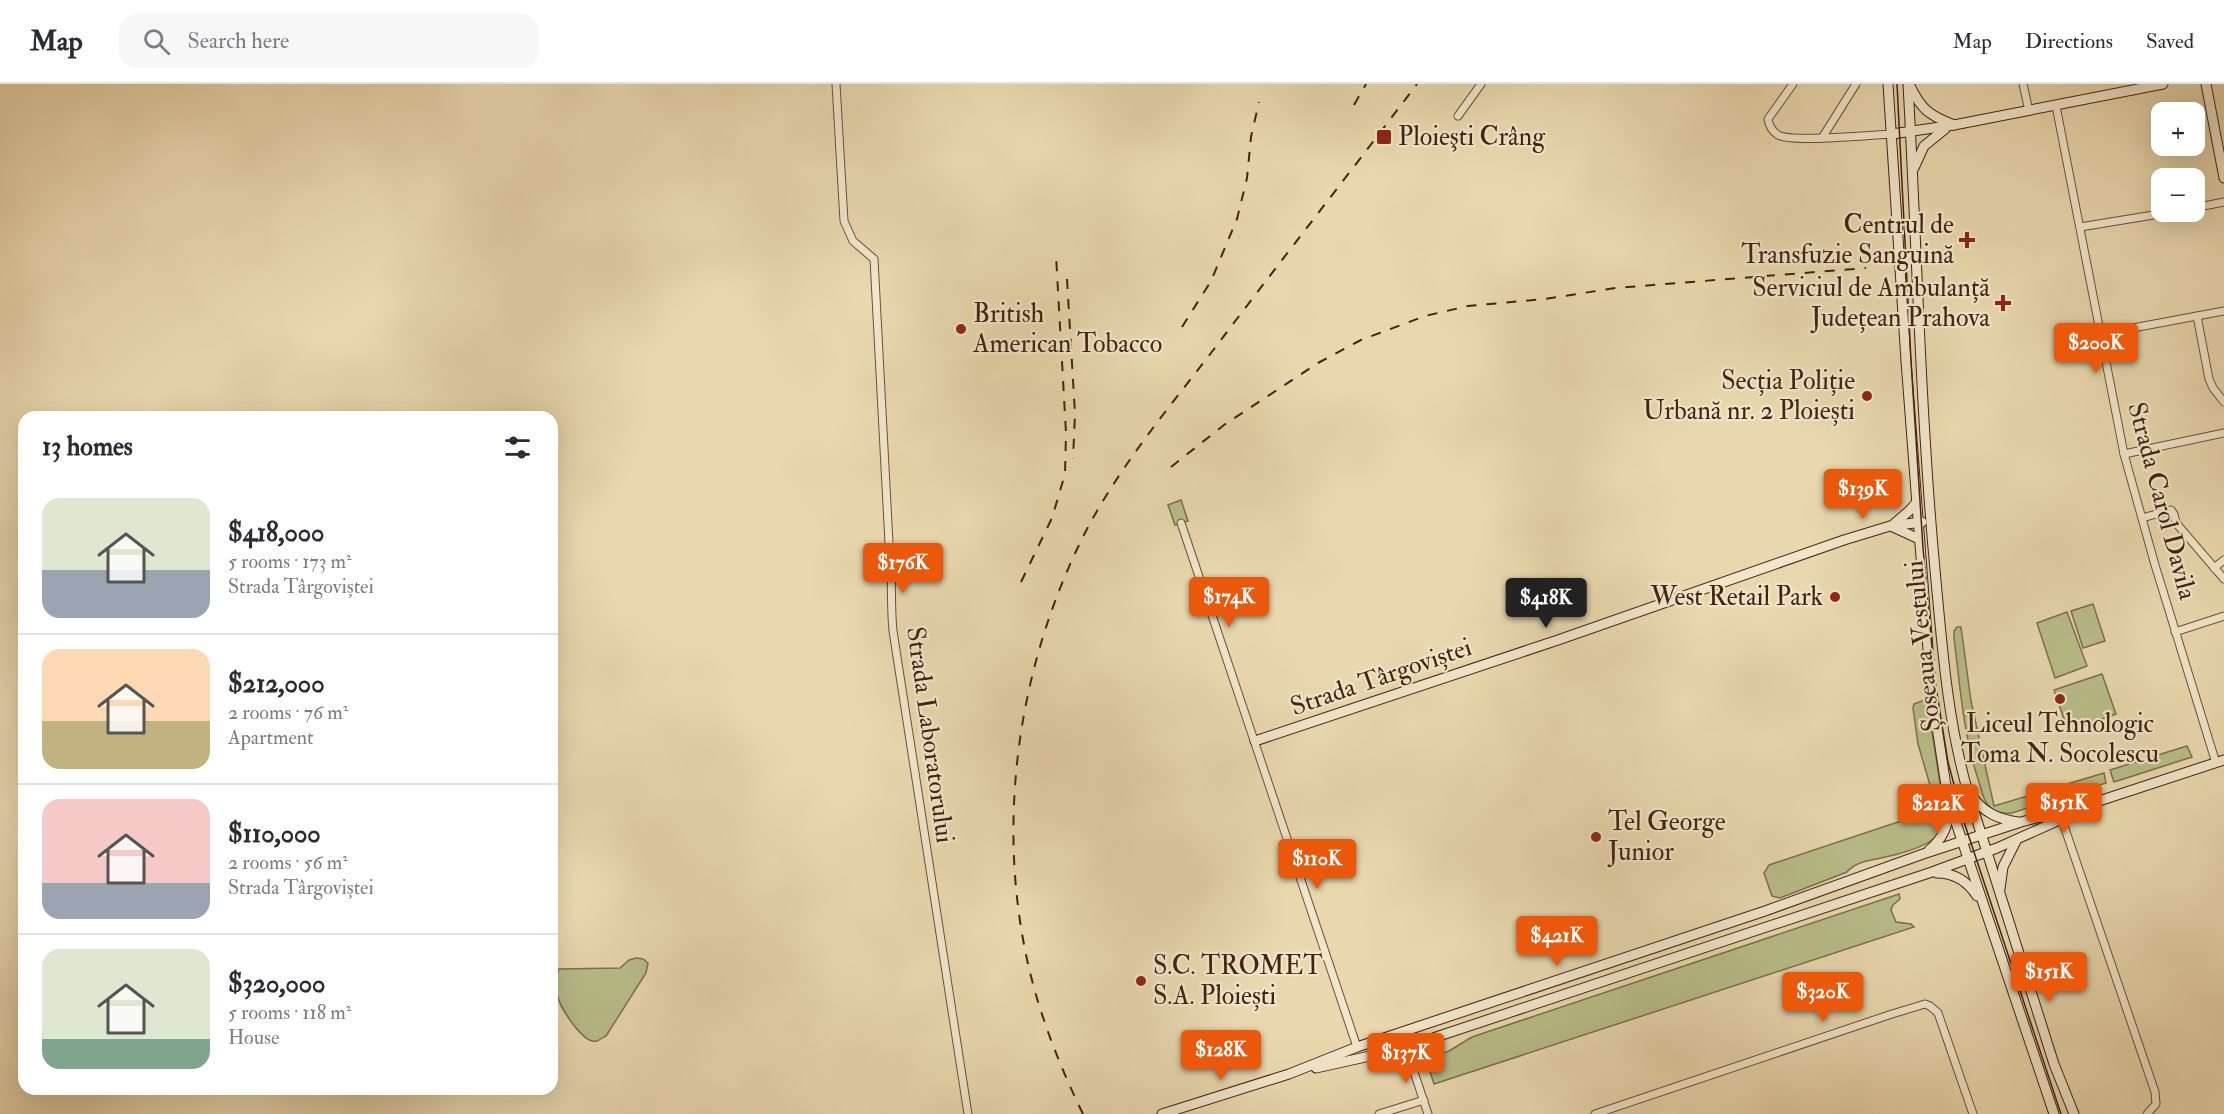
<!DOCTYPE html>
<meta charset="utf-8">
<style>
:root{--surface:#fff;--page:#f7f7f7;--text:#2b2b33;--muted:#7c7c81;--line:#e1e1e2;--accent:#ea580c}
body{margin:0;font-family:"IM FELL Double Pica",serif;background:var(--page);color:var(--text);height:100vh;display:flex;flex-direction:column;font-size:22px;white-space:nowrap}
*{box-sizing:border-box;margin:0}
p{font-size:20px;color:var(--muted)}
.icon{flex:none;width:33px;height:33px;fill:none;stroke:currentColor;stroke-width:2;stroke-linecap:round;stroke-linejoin:round}
.map{position:relative;flex:1;overflow:hidden}
.details{position:absolute;left:18px;top:327px;width:540px;height:684px;display:flex;flex-direction:column;background:var(--surface);border-radius:18px;box-shadow:0 6px 24px #0002}
.details>*{flex:none}
.tools{position:absolute;left:2151px;top:18px;display:grid;gap:12px}
.tools a{display:grid;place-items:center;width:54px;height:54px;border-radius:12px;background:var(--surface);box-shadow:0 6px 24px #0002;font-size:30px}
.price{position:absolute;translate:-50% -51px;padding:0 14px;border-radius:6px;background:var(--accent);color:#fff;font-size:20px;line-height:39px;filter:drop-shadow(0 2px 3px #0008)}
.price::after{content:'';position:absolute;left:50%;top:36px;width:18px;height:14px;margin-left:-9px;background:inherit;clip-path:polygon(0 0,100% 0,50% 100%)}
.price.active{background:#222;color:#fff}
ul{padding:0;list-style:none}
li{display:flex;align-items:center;gap:18px;height:150px;padding:0 24px}
li+li{border-top:2px solid var(--line)}
li span{display:grid;place-items:center;flex:none;width:168px;height:120px;border-radius:18px;color:#555}
li>.icon{margin-inline-start:auto}
span .icon{width:72px;height:72px;fill:#fffc;stroke-width:1}
li b{font-size:26px}
h2{display:flex;justify-content:space-between;align-items:center;height:72px;padding:0 24px;font-size:26px}
header{display:flex;align-items:center;gap:36px;box-sizing:border-box;height:84px;padding:0 30px;background:var(--surface);border-bottom:2px solid var(--line)}
header strong{font-size:28px}
nav{display:flex;gap:33px;margin-inline-start:auto;font-size:21px}
.search{width:420px;height:54px;background:var(--page);display:flex;align-items:center;gap:15px;box-sizing:border-box;padding:0 21px;border-radius:18px;color:var(--muted);font-size:22px}
.map>svg:first-child{display:block}
</style>
<header>
<strong>Map</strong>
<div class="search"><svg class="icon" aria-label="search" viewBox="0 0 24 24"><circle cx="10" cy="10" r="6"/><path d="M15 15l6 6"/></svg>Search here</div>
<nav><a>Map</a><a>Directions</a><a>Saved</a></nav>
</header>
<div class="map">
<svg width="2224" height="1030" viewBox="0 0 2224 1030">
<rect width="100%" height="100%" fill="#e9d8ae"/>
<filter id="stains"><feTurbulence type="fractalNoise" baseFrequency=".00333" numOctaves="4"/><feColorMatrix values="0 0 0 0 .2 0 0 0 0 .09 0 0 0 0 .02 0 0 0 .5 -.17"/></filter>
<radialGradient id="worn" r=".72"><stop offset=".6" stop-color="#630" stop-opacity="0"/><stop offset="1" stop-color="#630" stop-opacity=".3"/></radialGradient>
<g fill="#b8be89" stroke="#7d704d" stroke-width="1.5">
<path d="M1181 416 1188 437 1175 441 1168 421Z"/>
<path d="M2093 520 2105 557 2083 564 2071 527Z"/>
<path d="M2067 528 2087 582 2055 594 2037 539Z"/>
<path d="M1957 543H1961L1971 617 1994 722 2104 689 2106 699 2012 729C2004 730 1993 728 1988 721 1982 714 1981 703 1978 695 1963 649 1960 601 1954 554V547Z"/>
<path d="M2102 590 2116 630 2068 647 2054 606Z"/>
<path d="M1927 615 1944 725C1944 733 1944 741 1940 748 1932 762 1897 771 1881 774 1870 776 1855 778 1847 788L1780 814 1772 812 1764 789 1769 781 1916 732 1926 725 1931 717 1932 708 1918 660 1913 624 1914 620Z"/>
<path d="M2187 662 2192 673 2114 698 2110 686Z"/>
<path d="M1899 810 1900 815 1893 821 1891 826 1896 838 1911 840 1914 843 1434 1000 1426 975 1449 967 1472 953Z"/>
<path d="M636 874 643 875 648 879 646 889 606 952C603 953 600 956 597 957 583 961 560 923 557 911 556 904 556 894 558 887L559 885 620 884 629 876Z"/>
</g>
<g fill="none" stroke-linecap="round" stroke-linejoin="round">
<g stroke="#6c5038" stroke-width="9">
<g id="street">
<path d="M836 0 844 137 853 157 874 175 889 459C893 488 890 517 893 547L968 1030"/>
<path d="M1793 0 1768 35C1769 42 1772 47 1778 51 1793 59 1870 51 1892 50"/>
<path d="M2023 0 2029 27"/>
<path d="M2056 22 2124 370 2155 481 2216 679"/>
<path d="M1458 32 1481 0"/>
<path d="M1822 54 1856 0"/>
<path d="M2194 124 2224 118"/>
<path d="M2080 143 2172 128"/>
<path d="M2197 232 2209 295 2213 304 2224 318"/>
<path d="M2101 250 2224 227"/>
<path d="M2124 370 2224 349"/>
<path d="M2142 434 2171 426 2174 430 2176 439 2224 495"/>
<path d="M1181 439 1357 963"/>
<path d="M2214 484 2224 476"/>
<path d="M2175 548 2224 532"/>
<path d="M2062 736 2155 1008 2156 1020 2147 1030"/>
<path d="M1401 949 1428 1030"/>
<path d="M1379 1030 1424 1016"/>
<path d="M1595 1030 1892 930 1925 920 1930 922 1938 929 1973 1030"/>
</g>
</g>
<g stroke="#422211" stroke-width="11">
<g id="secondary">
<path d="M1888 0 1906 277 1931 604 1948 715 2054 1030"/>
<path d="M1908 0C1917 162 1920 324 1935 486 1942 560 1947 633 1967 705L2054 980 2074 1030"/>
<path d="M1909 0C1921 25 1928 31 1954 41"/>
<path d="M2206 0 2224 94"/>
<path d="M1892 50 1954 41 2163 0"/>
<path d="M1914 84 1924 62 1945 45"/>
<path d="M1894 440 1910 426 1916 419"/>
<path d="M1893 443 1919 455"/>
<path d="M1255 657 1558 556 1844 456 1890 442 1922 438"/>
<path d="M1972 712C1984 729 1998 735 2018 738"/>
<path d="M1929 766C1943 755 1949 740 1949 723"/>
<path d="M1937 789C1955 789 1968 798 1977 812"/>
<path d="M2000 805 2003 783 2016 757"/>
<path d="M1316 984 1397 966 1932 788 1997 764 2084 725"/>
<path d="M1162 1030 1289 990 1357 963 1765 827 1923 770 2021 738 2099 717 2224 676"/>
</g>
</g>
<use href="#street" stroke="#f1e6ca" stroke-width="7"/>
<use href="#secondary" stroke="#f1e6ca" stroke-width="9"/>
<path stroke="#422211" stroke-width="1.5" d="M1897 0 1911 277 1923 464 1935 597 1948 678 1964 738 2061 1030"/>
<g stroke="#422211" stroke-width="2" stroke-dasharray="10 10" stroke-linecap="butt">
<path d="M1354 21 1366 0"/>
<path d="M1067 195 1075 330 1073 375"/>
<path d="M1182 243 1211 197 1237 135 1247 94 1251 53 1259 18"/>
<path d="M1171 383 1224 341 1318 279 1361 256 1425 232 1468 222 1544 215 1616 204 1866 184"/>
<path d="M1021 498 1052 434 1065 390 1066 349 1056 171"/>
<path d="M1083 1030C1064 991 1048 952 1036 911 992 758 1014 586 1087 445 1121 381 1167 326 1211 269 1279 179 1349 90 1417 0"/>
</g>
</g>
<g fill="#8f2418" stroke="#f1e6ca" stroke-width="2">
<rect x="1376" y="45" width="16" height="16" rx="3"/>
<path d="M1964 147h6v6h6v6h-6v6h-6v-6h-6v-6h6z"/>
<path d="M2000 210h6v6h6v6h-6v6h-6v-6h-6v-6h6z"/>
<circle cx="961" cy="245" r="6"/>
<circle cx="1867" cy="312" r="6"/>
<circle cx="1835" cy="513" r="6"/>
<circle cx="2060" cy="615" r="6"/>
<circle cx="1596" cy="753" r="6"/>
<circle cx="1141" cy="897" r="6"/>
</g>
<g text-anchor="middle" dominant-baseline="central" stroke-width="4.5" stroke-linejoin="round" paint-order="stroke">
<g font-size="26" fill="#422211" stroke="#f1e6ca" text-anchor="start">
<text x="1398" y="53">Ploieşti Crâng</text>
<text x="1954" y="141" text-anchor="end">Centrul de<tspan x="1954" dy="30">Transfuzie Sanguină</tspan></text>
<text x="1990" y="204" text-anchor="end">Serviciul de Ambulanță<tspan x="1990" dy="30">Județean Prahova</tspan></text>
<text x="973" y="230">British<tspan x="973" dy="30">American Tobacco</tspan></text>
<text x="1855" y="297" text-anchor="end">Secția Poliție<tspan x="1855" dy="30">Urbană nr. 2 Ploiești</tspan></text>
<text x="1823" y="513" text-anchor="end">West Retail Park</text>
<text x="2060" y="640" text-anchor="middle">Liceul Tehnologic<tspan x="2060" dy="30">Toma N. Socolescu</tspan></text>
<text x="1608" y="738">Tel George<tspan x="1608" dy="30">Junior</tspan></text>
<text x="1153" y="882">S.C. TROMET<tspan x="1153" dy="30">S.A. Ploiești</tspan></text>
</g>
<g font-size="26" fill="#422211" stroke="#f1e6ca">
<text transform="translate(2162 417) rotate(75)">Strada Carol Davila</text>
<text transform="translate(1923 562) rotate(-96)">Șoseaua Vestului</text>
<text transform="translate(1381 593) rotate(-19)">Strada Târgoviștei</text>
<text transform="translate(930 651) rotate(82)">Strada Laboratorului</text>
</g>
</g>
<rect width="100%" height="100%" filter="url(#stains)"/>
<rect width="100%" height="100%" fill="url(#worn)"/>
</svg>
<div class="tools">
<a>+</a>
<a>−</a>
</div>
<b class="price" style="left:2096px;top:290px">$200K</b>
<b class="price" style="left:1863px;top:436px">$139K</b>
<b class="price" style="left:903px;top:510px">$176K</b>
<b class="price" style="left:1229px;top:544px">$174K</b>
<b class="price active" style="left:1546px;top:545px">$418K</b>
<b class="price" style="left:2064px;top:750px">$151K</b>
<b class="price" style="left:1938px;top:751px">$212K</b>
<b class="price" style="left:1317px;top:806px">$110K</b>
<b class="price" style="left:1557px;top:883px">$421K</b>
<b class="price" style="left:2049px;top:919px">$151K</b>
<b class="price" style="left:1823px;top:939px">$320K</b>
<b class="price" style="left:1221px;top:997px">$128K</b>
<b class="price" style="left:1406px;top:1000px">$137K</b>
<section class="details">
<h2>13 homes<svg class="icon" aria-label="filters" viewBox="0 0 24 24"><path d="M4 7h16M4 17h16"/><circle cx="9" cy="7" r="2"/><circle cx="15" cy="17" r="2"/></svg></h2>
<ul>
<li><span style="background:linear-gradient(#dfe7d0 60%,#9aa5b1 0)"><svg class="icon" aria-label="home" viewBox="0 0 24 24"><path d="M3 11l9-7 9 7M6 9v11h12V9"/></svg></span><div><b>$418,000</b><p>5 rooms · 173 m²</p><p>Strada Târgoviștei</p></div></li>
<li><span style="background:linear-gradient(#ffd9b3 60%,#c2b280 0)"><svg class="icon" aria-label="home" viewBox="0 0 24 24"><path d="M3 11l9-7 9 7M6 9v11h12V9"/></svg></span><div><b>$212,000</b><p>2 rooms · 76 m²</p><p>Apartment</p></div></li>
<li><span style="background:linear-gradient(#f6c9c9 70%,#9aa5b1 0)"><svg class="icon" aria-label="home" viewBox="0 0 24 24"><path d="M3 11l9-7 9 7M6 9v11h12V9"/></svg></span><div><b>$110,000</b><p>2 rooms · 56 m²</p><p>Strada Târgoviștei</p></div></li>
<li><span style="background:linear-gradient(#dfe7d0 75%,#7fa58c 0)"><svg class="icon" aria-label="home" viewBox="0 0 24 24"><path d="M3 11l9-7 9 7M6 9v11h12V9"/></svg></span><div><b>$320,000</b><p>5 rooms · 118 m²</p><p>House</p></div></li>
</ul>
</section>
</div>
